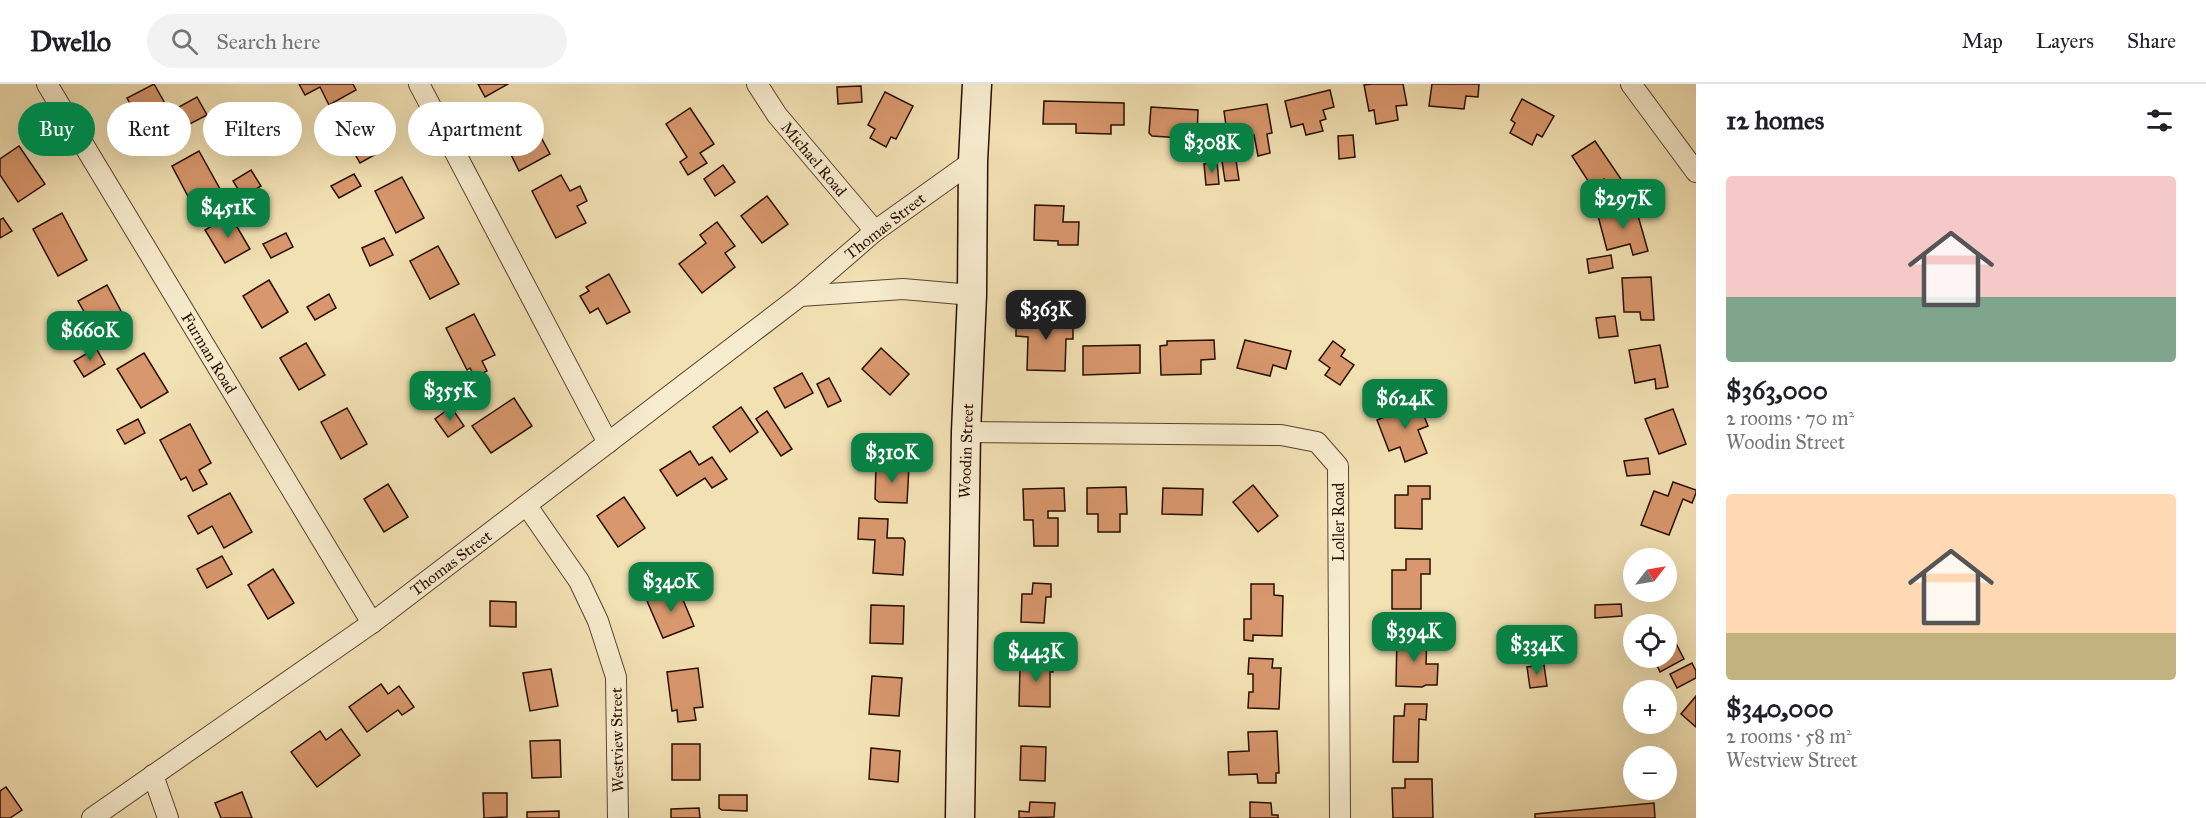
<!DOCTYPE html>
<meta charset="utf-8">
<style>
:root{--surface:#fff;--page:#f2f2f2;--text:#202124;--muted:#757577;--line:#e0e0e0;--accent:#0b8043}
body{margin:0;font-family:"IM FELL Great Primer",serif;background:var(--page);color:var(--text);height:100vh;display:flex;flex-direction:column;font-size:22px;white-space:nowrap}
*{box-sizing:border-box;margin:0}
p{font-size:20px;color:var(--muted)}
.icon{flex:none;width:33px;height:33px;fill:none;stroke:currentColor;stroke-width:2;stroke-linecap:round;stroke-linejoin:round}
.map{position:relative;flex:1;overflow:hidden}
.sheet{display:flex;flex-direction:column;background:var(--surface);width:510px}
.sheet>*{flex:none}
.banner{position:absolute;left:18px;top:18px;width:570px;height:54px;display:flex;gap:12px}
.needle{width:39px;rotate:59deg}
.buttons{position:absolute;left:1623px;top:464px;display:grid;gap:12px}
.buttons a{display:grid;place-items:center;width:54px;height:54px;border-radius:50%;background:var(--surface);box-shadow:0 6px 24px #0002;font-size:30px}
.price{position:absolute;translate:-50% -51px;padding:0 14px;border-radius:12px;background:var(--accent);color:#fff;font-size:20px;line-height:39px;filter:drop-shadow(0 2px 3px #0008)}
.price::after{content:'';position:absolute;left:50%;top:36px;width:18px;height:14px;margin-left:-9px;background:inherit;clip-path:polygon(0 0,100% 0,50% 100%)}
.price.current{background:#222;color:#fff}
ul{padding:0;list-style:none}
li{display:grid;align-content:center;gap:12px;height:318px;padding:0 30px}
li span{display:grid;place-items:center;height:186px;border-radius:6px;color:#555}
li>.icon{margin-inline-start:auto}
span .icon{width:108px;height:108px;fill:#fffc;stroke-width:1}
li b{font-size:26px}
h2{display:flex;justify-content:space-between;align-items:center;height:72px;padding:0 30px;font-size:26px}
.pill{padding:0 21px;border-radius:27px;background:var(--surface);box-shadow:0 6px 24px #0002;font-size:21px;line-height:54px}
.pill.current{background:var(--accent);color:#fff}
header{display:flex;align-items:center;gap:36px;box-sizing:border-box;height:84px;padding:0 30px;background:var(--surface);border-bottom:2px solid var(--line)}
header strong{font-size:28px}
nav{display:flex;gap:33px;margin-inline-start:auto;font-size:21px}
.search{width:420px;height:54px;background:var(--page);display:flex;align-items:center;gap:15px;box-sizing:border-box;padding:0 21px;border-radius:33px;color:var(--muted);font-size:22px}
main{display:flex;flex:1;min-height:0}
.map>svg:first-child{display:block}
</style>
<header>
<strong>Dwello</strong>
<div class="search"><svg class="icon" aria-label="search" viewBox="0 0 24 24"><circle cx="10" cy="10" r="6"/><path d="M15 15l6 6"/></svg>Search here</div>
<nav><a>Map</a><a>Layers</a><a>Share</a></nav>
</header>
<main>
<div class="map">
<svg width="1696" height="734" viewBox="0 0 1696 734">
<rect width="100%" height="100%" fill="#f2e1b3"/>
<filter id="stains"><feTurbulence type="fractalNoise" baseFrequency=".00333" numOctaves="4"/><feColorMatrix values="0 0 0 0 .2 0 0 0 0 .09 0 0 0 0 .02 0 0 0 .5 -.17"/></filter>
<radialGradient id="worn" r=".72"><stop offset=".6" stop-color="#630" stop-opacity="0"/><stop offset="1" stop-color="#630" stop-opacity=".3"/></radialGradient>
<g fill="#d8976c" stroke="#290e01" stroke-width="1.5">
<path d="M154 0 175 37 148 52 127 14Z"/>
<path d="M299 0H353L356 6 329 21 320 3 305 11Z"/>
<path d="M478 0H508L485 13Z"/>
<path d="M1372 0H1403L1407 21 1396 22 1398 36 1376 40 1374 26 1369 27 1364 1Z"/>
<path d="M1432 0H1479L1478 13 1466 12 1464 25 1429 22Z"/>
<path d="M861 2 862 18 838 20 837 3Z"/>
<path d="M1330 6 1334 23 1323 26 1326 35 1320 37 1323 47 1306 51 1303 40 1291 43 1285 17Z"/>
<path d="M885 8 913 22 896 55 891 53 886 63 870 54 875 45 868 41Z"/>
<path d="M197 13 207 31 186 42 177 24Z"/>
<path d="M1522 15 1554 32 1542 53 1537 50 1532 61 1510 49 1515 39 1511 36Z"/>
<path d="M1044 17 1124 19V41H1111V50L1076 49V40H1043Z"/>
<path d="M1267 20 1272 49 1267 50 1270 69 1258 72 1254 51 1228 56 1224 27Z"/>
<path d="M1151 23 1198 26 1197 55 1152 52 1149 49Z"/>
<path d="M690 24 714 60 700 69 707 79 688 91 680 78 687 73 666 40Z"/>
<path d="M365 27 387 64 360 79 339 42Z"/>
<path d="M529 31 550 70 519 87 499 46Z"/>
<path d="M1353 51 1355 73 1339 75 1338 52Z"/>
<path d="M1595 57 1621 95 1610 103 1604 95 1592 103 1572 72Z"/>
<path d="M19 62 45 100 18 118 0 91V75Z"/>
<path d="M199 67 220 105 192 120 172 82Z"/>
<path d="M1236 76 1239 96 1225 97 1222 77Z"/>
<path d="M1217 78 1219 100 1206 101 1204 80Z"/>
<path d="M723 81 735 98 715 112 704 95Z"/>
<path d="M251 86 261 102 243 113 233 97Z"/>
<path d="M354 90 361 102 339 114 331 102Z"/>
<path d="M561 91 570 107 580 102 587 117 577 122 586 139 556 154 532 107Z"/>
<path d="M402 93 424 134 396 149 375 107Z"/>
<path d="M767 112 788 140 762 159 741 132Z"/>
<path d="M1035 121 1064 122 1063 138H1079L1078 161H1058V157L1034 156Z"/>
<path d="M1635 121 1648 167 1633 171 1630 160 1607 166 1598 132Z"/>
<path d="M62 129 87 176 58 192 33 145Z"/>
<path d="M230 131 250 165 225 179 205 146Z"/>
<path d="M3 134 12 147 0 154V136Z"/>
<path d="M717 138 735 162 725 169 735 183 702 209 679 180 706 159 700 151Z"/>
<path d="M286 149 293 163 271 174 263 160Z"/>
<path d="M384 154 393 171 370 182 362 164Z"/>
<path d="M438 162 459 200 430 215 410 177Z"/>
<path d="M1611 171 1613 184 1589 189 1587 175Z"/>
<path d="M609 190 630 228 607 240 598 224 590 229 580 212 589 207 586 203Z"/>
<path d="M1651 193 1654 236H1641L1640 228H1624L1622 194Z"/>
<path d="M269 196 288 228 262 244 243 212Z"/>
<path d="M107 201 129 242 101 257 78 217Z"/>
<path d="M329 210 336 224 315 236 307 223Z"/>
<path d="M474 230 495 271 482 277 487 287 475 293 470 284 467 286 446 244Z"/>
<path d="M1615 232 1618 252 1599 254 1596 234Z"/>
<path d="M1016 233 1073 234V255H1066L1065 287 1027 286 1028 253 1016 252Z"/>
<path d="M1214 256 1215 275 1201 276V290L1161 291 1160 262 1167 261V257Z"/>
<path d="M1245 256 1291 267 1286 285 1273 281 1270 292 1237 284Z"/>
<path d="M1333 257 1345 266 1341 272 1354 281 1340 301 1325 291 1330 284 1319 276Z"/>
<path d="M306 259 325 291 299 306 280 274Z"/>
<path d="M1140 261V289L1083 291V262Z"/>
<path d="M1660 261 1668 303 1656 305 1655 295 1635 299 1629 266Z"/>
<path d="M96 264 105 280 84 293 74 277Z"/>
<path d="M881 264 909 290 890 311 862 285Z"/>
<path d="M144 269 168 308 141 324 117 285Z"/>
<path d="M802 289 813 309 785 324 774 304Z"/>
<path d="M829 294 841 317 828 323 817 300Z"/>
<path d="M514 314 532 342 491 369 472 342Z"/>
<path d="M1417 314 1428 342 1418 346 1427 369 1405 378 1400 363 1389 367 1377 336 1402 326 1400 321Z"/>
<path d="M451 323 464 342 448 353 435 335Z"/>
<path d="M741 323 758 348 730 368 713 343Z"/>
<path d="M347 324 367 360 341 375 321 338Z"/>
<path d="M1673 325 1686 360 1659 370 1645 335Z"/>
<path d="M767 327 792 365 781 372 756 335Z"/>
<path d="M138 335 145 349 125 360 117 346Z"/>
<path d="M190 340 211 379 199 386 207 400 193 407 186 393 181 396 160 356Z"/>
<path d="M690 367 699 381 712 373 727 395 712 404 705 394 677 412 660 386Z"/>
<path d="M1648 374 1650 390 1627 392 1624 377Z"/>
<path d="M876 381 909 382 907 419 879 418 875 415Z"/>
<path d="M1673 398 1696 406V409L1692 419 1683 415 1669 451 1641 441 1654 407 1668 412Z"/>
<path d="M388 400 408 433 384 448 364 415Z"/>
<path d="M1253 401 1278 432 1258 448 1233 418Z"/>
<path d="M1408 402H1430V415H1422V445L1395 444V411H1408Z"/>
<path d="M1126 403 1127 430H1120V448H1098V430H1087V404Z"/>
<path d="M1064 404 1065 427H1048V434H1058V462H1034L1033 436H1024L1023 405Z"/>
<path d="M1163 404 1203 405 1202 431 1162 430Z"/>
<path d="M230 409 252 448 224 464 212 442 198 450 188 432Z"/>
<path d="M624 413 645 444 618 463 597 432Z"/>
<path d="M859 434 888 435 887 454H903L905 457 903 491 873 489 875 456 858 455Z"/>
<path d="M222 472 232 490 207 504 197 485Z"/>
<path d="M1406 475H1430V490H1421V525H1392V486H1406Z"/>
<path d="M273 485 294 519 268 535 248 501Z"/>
<path d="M1033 499 1051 500V513H1046L1044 539 1021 538 1022 510H1032Z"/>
<path d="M1251 500H1274V511L1283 512 1282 552 1253 551V557L1244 556V535H1251Z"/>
<path d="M678 504 694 542 663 554 647 517Z"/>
<path d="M490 517 516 518V543L490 542Z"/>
<path d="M1621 520 1622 532 1595 534V521Z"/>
<path d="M871 521 904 522 903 560 870 559Z"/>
<path d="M1668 544 1684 575 1660 588 1653 573H1666V545Z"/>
<path d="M1397 551 1427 552 1426 580H1438L1437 601H1426L1422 603 1396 602Z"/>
<path d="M1505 555H1518V573H1504Z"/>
<path d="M1030 574H1054L1053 588H1050V623L1019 622 1020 583H1031Z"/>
<path d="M1249 574 1273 575 1272 584H1281L1279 625 1248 624 1249 608H1253V590H1248Z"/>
<path d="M1692 579 1696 587V594L1677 604 1670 590Z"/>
<path d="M1544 581 1547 602 1530 604 1527 583Z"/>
<path d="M698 584 703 623 694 624 696 636 678 638 677 626 672 627 667 588Z"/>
<path d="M551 585 558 622 530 627 523 589Z"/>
<path d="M872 592 902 594 899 632 869 630Z"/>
<path d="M381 600 388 610 399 602 414 623 402 631 398 626 367 648 349 623Z"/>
<path d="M1696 612V643L1681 630Z"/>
<path d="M1405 620H1427L1426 636 1419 635 1418 678H1393L1394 632H1404Z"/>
<path d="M341 645 360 671 317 703 291 668 320 647 326 656Z"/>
<path d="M1277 647 1279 689H1276V699H1258L1257 690 1229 691 1228 668 1249 667 1248 648Z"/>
<path d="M560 656 561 693 532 694 530 657Z"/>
<rect x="672" y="660" width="28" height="36"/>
<path d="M1021 662 1046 663 1045 697 1020 696Z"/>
<path d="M871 664 900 667 898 698 869 695Z"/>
<path d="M1405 695H1432L1433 734H1393L1392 704H1405Z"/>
<path d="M6 703 22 726 10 734H0V707Z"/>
<path d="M242 708 252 734H221L215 719Z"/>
<path d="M483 709H507V733L484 734Z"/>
<path d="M719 711H747V727L722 726 719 724Z"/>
<path d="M1030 718 1055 719 1054 733 1019 734V727L1029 728Z"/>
<path d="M1250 718 1271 719 1272 731H1278V734H1250Z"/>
<path d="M1654 719 1655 734H1535V730Z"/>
<path d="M699 724 700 734H671V725Z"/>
<path d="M559 727V734H527V728Z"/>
</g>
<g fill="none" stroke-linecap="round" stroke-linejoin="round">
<g stroke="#5b432e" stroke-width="22">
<g id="minor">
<path d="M47 0 372 539"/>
<path d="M419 0 608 359"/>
<path d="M757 0 777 31 875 147"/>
<path d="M1631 0 1696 88"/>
<path d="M800 212 903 205 972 211"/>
<path d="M966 348 1281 351 1317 358 1338 382 1340 734"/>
<path d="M527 422 579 497 598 537 616 593 618 734"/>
<path d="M153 691 168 734"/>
<path d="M92 734 372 539 800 212 875 147 973 77"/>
</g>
</g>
<g stroke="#290e01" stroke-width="31">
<path id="secondary" d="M960 734 966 348 972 211 973 77 977 0"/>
</g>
<use href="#minor" stroke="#f7ecce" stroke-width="20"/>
<use href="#secondary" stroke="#f7ecce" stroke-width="28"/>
</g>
<g text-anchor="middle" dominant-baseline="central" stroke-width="4.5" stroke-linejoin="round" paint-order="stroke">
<g font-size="16" fill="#290e01" stroke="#f7ecce">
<text transform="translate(814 75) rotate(50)">Michael Road</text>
<text transform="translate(885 142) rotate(-38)">Thomas Street</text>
<text transform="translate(209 269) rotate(59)">Furman Road</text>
<text transform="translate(966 367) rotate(-88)">Woodin Street</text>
<text transform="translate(1338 438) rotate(-90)">Loller Road</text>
<text transform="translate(451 479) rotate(-37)">Thomas Street</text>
<text transform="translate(617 656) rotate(-91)">Westview Street</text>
</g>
</g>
<rect width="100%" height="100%" filter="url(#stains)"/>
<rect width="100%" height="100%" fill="url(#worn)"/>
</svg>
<div class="buttons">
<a><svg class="needle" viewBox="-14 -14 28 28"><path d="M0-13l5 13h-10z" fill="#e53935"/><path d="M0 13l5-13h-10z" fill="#757577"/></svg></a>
<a><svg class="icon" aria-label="locate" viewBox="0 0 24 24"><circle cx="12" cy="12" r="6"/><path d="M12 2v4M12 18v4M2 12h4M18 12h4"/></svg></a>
<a>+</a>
<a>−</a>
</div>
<b class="price" style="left:1212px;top:90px">$308K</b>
<b class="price" style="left:1623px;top:146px">$297K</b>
<b class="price" style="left:228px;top:155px">$451K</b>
<b class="price current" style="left:1046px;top:257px">$363K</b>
<b class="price" style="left:90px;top:278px">$660K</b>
<b class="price" style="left:450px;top:338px">$355K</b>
<b class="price" style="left:1405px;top:346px">$624K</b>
<b class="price" style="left:892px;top:400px">$310K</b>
<b class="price" style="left:671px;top:529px">$340K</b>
<b class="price" style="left:1414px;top:579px">$394K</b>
<b class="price" style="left:1537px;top:592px">$334K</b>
<b class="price" style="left:1036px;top:599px">$443K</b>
<div class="banner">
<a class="pill current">Buy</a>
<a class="pill">Rent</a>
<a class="pill">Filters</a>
<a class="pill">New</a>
<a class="pill">Apartment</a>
</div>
</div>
<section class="sheet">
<h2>12 homes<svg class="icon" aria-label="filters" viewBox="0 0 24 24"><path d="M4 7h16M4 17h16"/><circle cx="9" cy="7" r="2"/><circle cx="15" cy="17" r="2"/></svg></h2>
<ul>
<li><span style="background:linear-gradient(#f6c9c9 65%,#7fa58c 0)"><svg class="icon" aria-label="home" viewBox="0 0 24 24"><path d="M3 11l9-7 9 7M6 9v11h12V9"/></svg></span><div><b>$363,000</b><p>2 rooms · 70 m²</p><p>Woodin Street</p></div></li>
<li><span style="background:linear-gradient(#ffd9b3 75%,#c2b280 0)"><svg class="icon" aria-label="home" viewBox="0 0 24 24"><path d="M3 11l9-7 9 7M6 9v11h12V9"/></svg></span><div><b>$340,000</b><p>2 rooms · 58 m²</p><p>Westview Street</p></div></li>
</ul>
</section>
</main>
